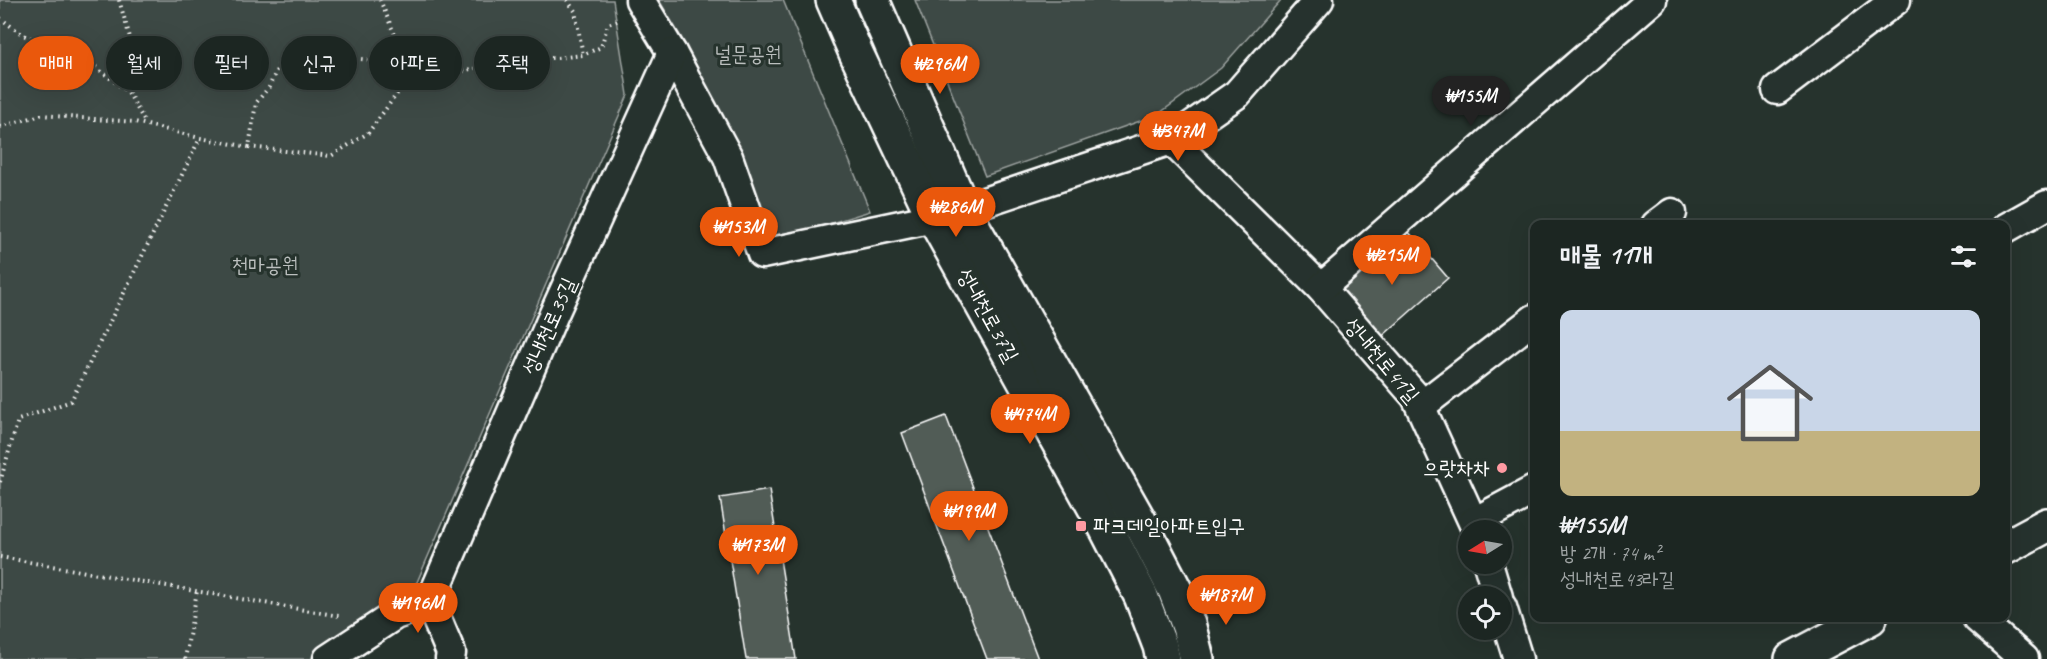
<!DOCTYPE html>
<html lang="ko">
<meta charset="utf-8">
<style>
:root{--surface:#1c2622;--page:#29322f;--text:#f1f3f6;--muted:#a0a5a5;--line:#3a4340;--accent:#ea580c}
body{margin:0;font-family:Caveat,"Poor Story",sans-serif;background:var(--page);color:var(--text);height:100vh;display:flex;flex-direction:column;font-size:22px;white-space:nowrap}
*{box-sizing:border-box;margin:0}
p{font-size:20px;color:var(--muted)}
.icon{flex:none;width:33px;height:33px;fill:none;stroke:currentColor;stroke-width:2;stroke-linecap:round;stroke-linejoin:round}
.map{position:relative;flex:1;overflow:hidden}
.side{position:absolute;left:1530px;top:220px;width:480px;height:402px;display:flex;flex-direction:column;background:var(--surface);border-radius:12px;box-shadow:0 6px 24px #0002,0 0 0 2px var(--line)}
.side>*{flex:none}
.top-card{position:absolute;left:18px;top:36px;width:570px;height:54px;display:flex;gap:12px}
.needle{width:39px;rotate:259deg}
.tools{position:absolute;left:1458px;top:520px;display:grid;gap:12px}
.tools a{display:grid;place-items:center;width:54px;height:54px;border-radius:50%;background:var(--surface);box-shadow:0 6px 24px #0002,0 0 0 2px var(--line);font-size:30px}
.price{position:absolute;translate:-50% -51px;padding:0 14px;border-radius:21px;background:var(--accent);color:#fff;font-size:20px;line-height:39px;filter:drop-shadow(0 2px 3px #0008)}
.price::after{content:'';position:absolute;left:50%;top:36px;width:18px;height:14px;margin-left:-9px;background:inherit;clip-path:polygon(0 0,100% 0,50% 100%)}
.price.selected{background:#222;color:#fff}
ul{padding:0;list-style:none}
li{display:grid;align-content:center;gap:12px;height:318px;padding:0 30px}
li span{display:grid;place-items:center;height:186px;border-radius:12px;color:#555}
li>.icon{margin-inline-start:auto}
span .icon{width:108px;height:108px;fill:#fffc;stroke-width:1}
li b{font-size:26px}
h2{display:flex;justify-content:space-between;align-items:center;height:72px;padding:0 30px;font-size:26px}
.pill{padding:0 21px;border-radius:27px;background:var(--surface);box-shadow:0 6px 24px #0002,0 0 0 2px var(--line);font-size:21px;line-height:54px}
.pill.selected{background:var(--accent);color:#fff}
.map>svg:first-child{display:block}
</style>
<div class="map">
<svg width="2047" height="659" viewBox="0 0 2047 659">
<rect width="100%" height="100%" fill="#26332d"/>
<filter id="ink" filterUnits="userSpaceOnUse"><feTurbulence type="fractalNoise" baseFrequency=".0167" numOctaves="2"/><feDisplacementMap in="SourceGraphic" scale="12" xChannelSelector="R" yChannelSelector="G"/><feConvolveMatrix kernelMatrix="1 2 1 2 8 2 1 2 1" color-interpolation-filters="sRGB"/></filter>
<g filter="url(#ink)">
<g fill="#3e4944" stroke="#9ea4a2" stroke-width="1.5">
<path d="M0 0H613L628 95 417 582 373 625 317 659H0Z"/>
<path d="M659 0H783L870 211 770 242 739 150 687 47Z"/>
<path d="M915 0H1281L1221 68 1157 115 985 176Z"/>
</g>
<g fill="#515c57" stroke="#fff" stroke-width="1.5">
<path d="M1407 230 1448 278 1377 341 1335 293Z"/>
<path d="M946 416 1038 659H987L902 433Z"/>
<path d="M769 490 796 659H746L720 498Z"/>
</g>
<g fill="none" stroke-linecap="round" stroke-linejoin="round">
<g stroke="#fff" stroke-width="33">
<g id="minor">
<path d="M640 0 672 53 728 157 762 254 934 218"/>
<path d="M1777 90 1896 0"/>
<path d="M1171 140 1321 288 1416 397 1477 531"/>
<path d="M963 209 1171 140 1237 94 1319 0"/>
<path d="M1656 225 1672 213"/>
<path d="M2006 228 2047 205"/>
<path d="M1321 288 1652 0"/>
<path d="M1421 406 1534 319"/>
<path d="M1474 522 1534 490"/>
<path d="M1488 564 1498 597"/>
<path d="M1502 607 1518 659"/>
<path d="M1977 618 2024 659"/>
<path d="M328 659 395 615 430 603"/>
<path d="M450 659 451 653 430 603 553 316 672 53"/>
</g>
</g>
<g stroke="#fff" stroke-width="38">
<g id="tertiary">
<path d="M2006 547 2047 525"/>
<path d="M1792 659 1870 618"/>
</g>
</g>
<g stroke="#fff" stroke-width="38">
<g id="secondary">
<path d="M833 0 856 53 934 218 1105 526 1141 596 1160 646 1163 659"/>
<path d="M872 0 963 209 1140 522 1175 590 1189 627 1197 659"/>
</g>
</g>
<g stroke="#fff" stroke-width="4" stroke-dasharray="1.5 4.5" stroke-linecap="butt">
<path d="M119 0 131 41 128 91"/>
<path d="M567 0 575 11 583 55"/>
<path d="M0 18 23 35 84 58 128 92 146 124"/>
<path d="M0 127 41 115 135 122 200 138 249 147 256 103 269 87 281 60 293 51 394 63 405 59 380 0"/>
<path d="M249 147 331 156 368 133 402 87 512 58H557L583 55 601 47 608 24 620 20"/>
<path d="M0 482 18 420 71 401 200 138"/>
<path d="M0 557 339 616"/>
<path d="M185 659 197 591"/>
</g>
<use href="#minor" stroke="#26332d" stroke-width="28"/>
<use href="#tertiary" stroke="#26332d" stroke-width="33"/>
<use href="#secondary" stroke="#26332d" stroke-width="33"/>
</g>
</g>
<g fill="#ff9aa2" stroke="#26332d" stroke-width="2">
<circle cx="1502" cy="468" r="6"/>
<rect x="1075" y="520" width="12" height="12" rx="3"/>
</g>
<g text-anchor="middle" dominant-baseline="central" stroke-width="6" stroke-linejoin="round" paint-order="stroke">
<g font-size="21" fill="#bbbfbe" stroke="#26332d">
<text x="748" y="54">널문공원</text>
<text x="265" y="265">천마공원</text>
</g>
<g font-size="21" fill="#fff" stroke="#26332d">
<text transform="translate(988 315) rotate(61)">성내천로37길</text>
<text transform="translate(549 326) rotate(-66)">성내천로35길</text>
<text transform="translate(1382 360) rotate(50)">성내천로41길</text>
</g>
<g font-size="21" fill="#fff" stroke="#26332d" text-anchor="end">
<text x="1490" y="468">으랏차차</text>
<text x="1093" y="526" text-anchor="start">파크데일아파트입구</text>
</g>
</g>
</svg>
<div class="tools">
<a><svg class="needle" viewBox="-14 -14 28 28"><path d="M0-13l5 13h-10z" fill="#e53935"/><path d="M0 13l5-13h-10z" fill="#a0a5a5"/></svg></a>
<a><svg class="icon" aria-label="locate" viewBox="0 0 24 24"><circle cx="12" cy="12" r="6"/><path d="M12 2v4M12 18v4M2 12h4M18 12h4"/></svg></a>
</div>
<b class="price" style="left:940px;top:95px">₩296M</b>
<b class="price selected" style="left:1471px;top:127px">₩155M</b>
<b class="price" style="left:1178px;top:162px">₩347M</b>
<b class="price" style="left:956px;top:238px">₩286M</b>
<b class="price" style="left:739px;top:258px">₩153M</b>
<b class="price" style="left:1392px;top:286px">₩215M</b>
<b class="price" style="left:1030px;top:445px">₩474M</b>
<b class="price" style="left:969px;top:542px">₩199M</b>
<b class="price" style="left:758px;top:576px">₩173M</b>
<b class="price" style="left:1226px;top:626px">₩187M</b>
<b class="price" style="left:418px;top:634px">₩196M</b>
<div class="top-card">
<a class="pill selected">매매</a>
<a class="pill">월세</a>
<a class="pill">필터</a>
<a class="pill">신규</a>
<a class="pill">아파트</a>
<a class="pill">주택</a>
</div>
<section class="side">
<h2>매물 11개<svg class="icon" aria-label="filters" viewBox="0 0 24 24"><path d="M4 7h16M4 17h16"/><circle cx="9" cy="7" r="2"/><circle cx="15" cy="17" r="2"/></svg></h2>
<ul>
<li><span style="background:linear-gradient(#c9d6e8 65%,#c2b280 0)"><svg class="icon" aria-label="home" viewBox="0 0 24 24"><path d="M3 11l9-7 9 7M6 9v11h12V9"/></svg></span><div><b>₩155M</b><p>방 2개 · 74 m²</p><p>성내천로43라길</p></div></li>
</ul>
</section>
</div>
